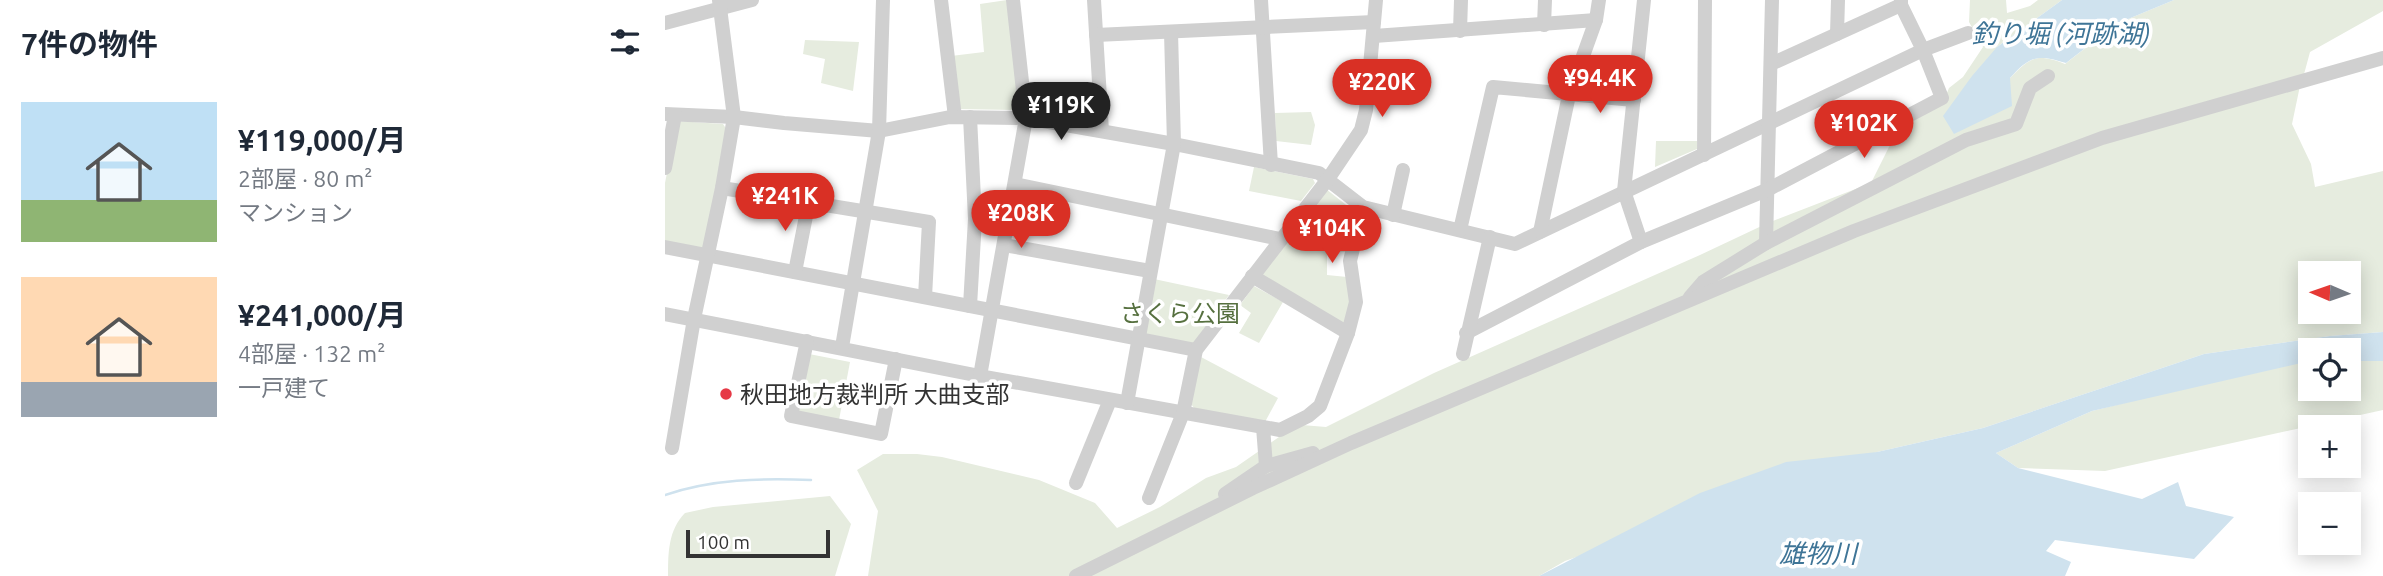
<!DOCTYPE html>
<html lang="ja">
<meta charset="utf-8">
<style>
:root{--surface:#fff;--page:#f6f6f7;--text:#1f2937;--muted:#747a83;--accent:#d93025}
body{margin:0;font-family:Ubuntu,"Noto Sans JP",sans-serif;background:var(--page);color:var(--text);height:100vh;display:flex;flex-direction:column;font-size:26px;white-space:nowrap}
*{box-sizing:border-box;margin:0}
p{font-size:23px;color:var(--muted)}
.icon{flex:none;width:38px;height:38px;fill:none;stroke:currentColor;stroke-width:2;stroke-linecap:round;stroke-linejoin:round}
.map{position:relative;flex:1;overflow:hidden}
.drawer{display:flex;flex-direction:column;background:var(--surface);width:665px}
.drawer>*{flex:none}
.needle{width:46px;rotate:272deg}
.buttons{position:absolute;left:1633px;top:261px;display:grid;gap:14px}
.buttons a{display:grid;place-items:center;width:63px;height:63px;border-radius:0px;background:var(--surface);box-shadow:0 4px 18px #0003;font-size:35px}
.scale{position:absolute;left:21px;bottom:18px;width:144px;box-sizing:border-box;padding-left:7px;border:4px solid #333;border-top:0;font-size:19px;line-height:24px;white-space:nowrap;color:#333;-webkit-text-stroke:5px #fff;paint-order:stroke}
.price{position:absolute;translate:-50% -60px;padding:0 16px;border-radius:24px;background:var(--accent);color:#fff;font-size:23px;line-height:46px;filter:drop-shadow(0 2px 4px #0008)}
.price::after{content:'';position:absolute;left:50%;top:42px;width:21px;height:16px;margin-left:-10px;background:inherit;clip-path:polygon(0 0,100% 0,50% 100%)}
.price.selected{background:#222;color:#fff}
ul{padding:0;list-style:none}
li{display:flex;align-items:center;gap:21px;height:175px;padding:0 21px}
li span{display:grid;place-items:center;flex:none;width:196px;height:140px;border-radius:0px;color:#555}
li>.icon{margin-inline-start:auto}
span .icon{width:84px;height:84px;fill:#fffc;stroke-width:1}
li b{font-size:30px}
h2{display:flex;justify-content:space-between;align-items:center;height:84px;padding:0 21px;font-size:30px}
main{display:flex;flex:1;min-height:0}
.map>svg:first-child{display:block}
</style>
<main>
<section class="drawer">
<h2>7件の物件<svg class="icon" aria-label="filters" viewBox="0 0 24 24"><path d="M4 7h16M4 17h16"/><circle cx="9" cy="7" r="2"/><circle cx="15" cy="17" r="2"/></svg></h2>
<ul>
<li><span style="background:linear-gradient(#bfe0f5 70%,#8fb573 0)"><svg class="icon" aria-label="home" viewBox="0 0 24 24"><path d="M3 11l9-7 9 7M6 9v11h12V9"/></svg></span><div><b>¥119,000/月</b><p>2部屋 · 80 m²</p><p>マンション</p></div></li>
<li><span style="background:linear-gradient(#ffd9b3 75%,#9aa5b1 0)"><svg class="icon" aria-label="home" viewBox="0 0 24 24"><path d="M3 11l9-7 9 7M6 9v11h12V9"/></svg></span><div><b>¥241,000/月</b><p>4部屋 · 132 m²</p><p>一戸建て</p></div></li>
</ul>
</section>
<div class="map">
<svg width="1718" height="576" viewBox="0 0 1718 576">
<rect width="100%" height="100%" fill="#fff"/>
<g fill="#e6ecdf" fill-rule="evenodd">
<path d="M342 0 354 103 349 110 292 109 286 56 319 52 315 4Z"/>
<path d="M1305 0H1341L1342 13 1365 6 1373 0H1397L1332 47 1344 92 1345 78C1365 57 1372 53 1400 64L1451 24 1509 0H1718V11L1645 52 1638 78 1420 144 1636 81 1627 124 1646 164 1650 187 1718 171V332L1665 336 1539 354 1318 428 1212 452 900 561 874 576H203L213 511 192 470 218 454H252L277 457 374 480 430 503 452 528 495 507 541 478 571 467 614 437 637 425 661 427 769 373 1035 255 1105 222 1206 183 1232 131 1278 102 1284 88 1298 77 1318 47 1304 22ZM1645 273H1684V312H1645Z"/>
<path d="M140 40 194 42 188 91 156 83 160 59 138 54Z"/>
<path d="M646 112 650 125 646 145 611 141 610 113Z"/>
<path d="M12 121 58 124 62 130 38 250 0 243V183Z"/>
<path d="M991 141H1032V149L990 167Z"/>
<path d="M589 167 648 179 650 183 636 201 584 191Z"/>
<path d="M661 189 690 212 681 252 662 251V275L682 277 686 297 680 328 597 275Z"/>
<path d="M489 279 564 295 528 344 479 334Z"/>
<path d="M589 286 618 302 594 343 574 333 586 313 575 305Z"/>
<path d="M144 354 185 362 174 420 133 411Z"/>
<path d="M536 357 613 398 600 422 529 408 526 404Z"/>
<path d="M1645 361V388H1684V361H1718V410L1440 471 1353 468 1331 453 1427 411 1584 372Z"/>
<path d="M165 496 186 524 170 576H3C3 554 3 530 20 513L48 507Z"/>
</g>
<g fill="#cfe2ee">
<path d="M1397 0H1509L1451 24 1401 63C1372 54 1365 56 1345 78L1347 106 1289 134 1278 116 1307 76 1332 47Z"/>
<path d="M1718 332V361H1684V350H1645V361L1427 411 1331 453 1353 468 1477 499 1513 482 1521 506 1569 517 1529 559 1390 540 1381 551 1406 562 1400 576H874L1035 493 1121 462 1212 452 1318 428 1539 354 1665 336Z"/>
</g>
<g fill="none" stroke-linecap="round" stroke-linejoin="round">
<path stroke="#cfe2ee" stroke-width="2.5" d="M0 495C47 479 96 478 146 480"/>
<g stroke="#d0d0d0" stroke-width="14">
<path d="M276 0 290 117"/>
<path d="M429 0 437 131"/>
<path d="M596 0 606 165"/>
<path d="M0 23 87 0"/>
<path d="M879 25 880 0"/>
<path d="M795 31 796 0"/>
<path d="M1172 34 1173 0"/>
<path d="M431 35 709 22"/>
<path d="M709 36 931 20"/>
<path d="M1106 64 1236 5"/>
<path d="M0 114 69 117 119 123 214 131 285 117 361 118 509 144 654 173 698 207 850 244 1258 50 1303 33"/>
<path d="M305 117 310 219 305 306"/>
<path d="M1039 155 1040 0"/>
<path d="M0 168 10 115"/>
<path d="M350 184 615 239"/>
<path d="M57 188 264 222 260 297"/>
<path d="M728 215 738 170"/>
<path d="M795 230 828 87 969 100"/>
<path d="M875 232 904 95 931 20 934 0"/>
<path d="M976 242 959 191 979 0"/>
<path d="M1101 243 1107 0"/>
<path d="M339 245 485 271"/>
<path d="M0 247 531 350"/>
<path d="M130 272 144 201"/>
<path d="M587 276 683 333"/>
<path d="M1025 297 1038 282 1101 243 1301 140 1351 124 1365 88 1383 76"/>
<path d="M0 314 315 376 615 430 643 416 655 406 683 333 691 302 685 261 698 207"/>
<path d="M801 333 976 242 1104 189 1277 98 1258 50 1236 5V0"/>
<path d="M142 341 126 416 216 434 231 359"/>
<path d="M177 347 214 131 218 0"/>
<path d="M798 354 825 237"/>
<path d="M315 376 361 118 348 0"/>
<path d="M462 403 509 144 506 32"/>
<path d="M598 427 601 466"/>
<path d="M7 448 29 319 57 188 69 117 54 0"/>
<path d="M411 483 445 400"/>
<path d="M560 494 601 466 648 453"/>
<path d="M484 498 518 413 531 350 663 179 696 130 701 110 711 0"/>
<path d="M411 576 588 488 686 443 1189 231 1437 138 1718 58"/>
</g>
</g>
<circle fill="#e63946" stroke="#fff" stroke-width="2.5" cx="61" cy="394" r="7"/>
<g text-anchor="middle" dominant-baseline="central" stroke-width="7" stroke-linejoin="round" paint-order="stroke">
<g font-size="24" fill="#56703f" stroke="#fff">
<text x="515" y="313">さくら公園</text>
</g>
<g font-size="24" fill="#333" stroke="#fff" text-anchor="start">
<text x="75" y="394">秋田地方裁判所 大曲支部</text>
</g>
<g font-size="26" font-style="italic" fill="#3f7597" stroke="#fff">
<text x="1396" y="33">釣り堀 (河跡湖)</text>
<text x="1153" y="553">雄物川</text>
</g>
</g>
</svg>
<div class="buttons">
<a><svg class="needle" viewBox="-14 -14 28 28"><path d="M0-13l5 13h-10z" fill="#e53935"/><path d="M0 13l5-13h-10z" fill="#747a83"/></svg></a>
<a><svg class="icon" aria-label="locate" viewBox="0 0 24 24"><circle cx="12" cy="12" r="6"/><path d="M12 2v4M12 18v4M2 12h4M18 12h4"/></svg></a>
<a>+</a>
<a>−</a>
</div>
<div class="scale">100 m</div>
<b class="price" style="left:935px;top:115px">¥94.4K</b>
<b class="price" style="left:717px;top:119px">¥220K</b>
<b class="price selected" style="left:396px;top:142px">¥119K</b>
<b class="price" style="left:1199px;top:160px">¥102K</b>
<b class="price" style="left:120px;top:233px">¥241K</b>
<b class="price" style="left:356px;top:250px">¥208K</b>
<b class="price" style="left:667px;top:265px">¥104K</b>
</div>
</main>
